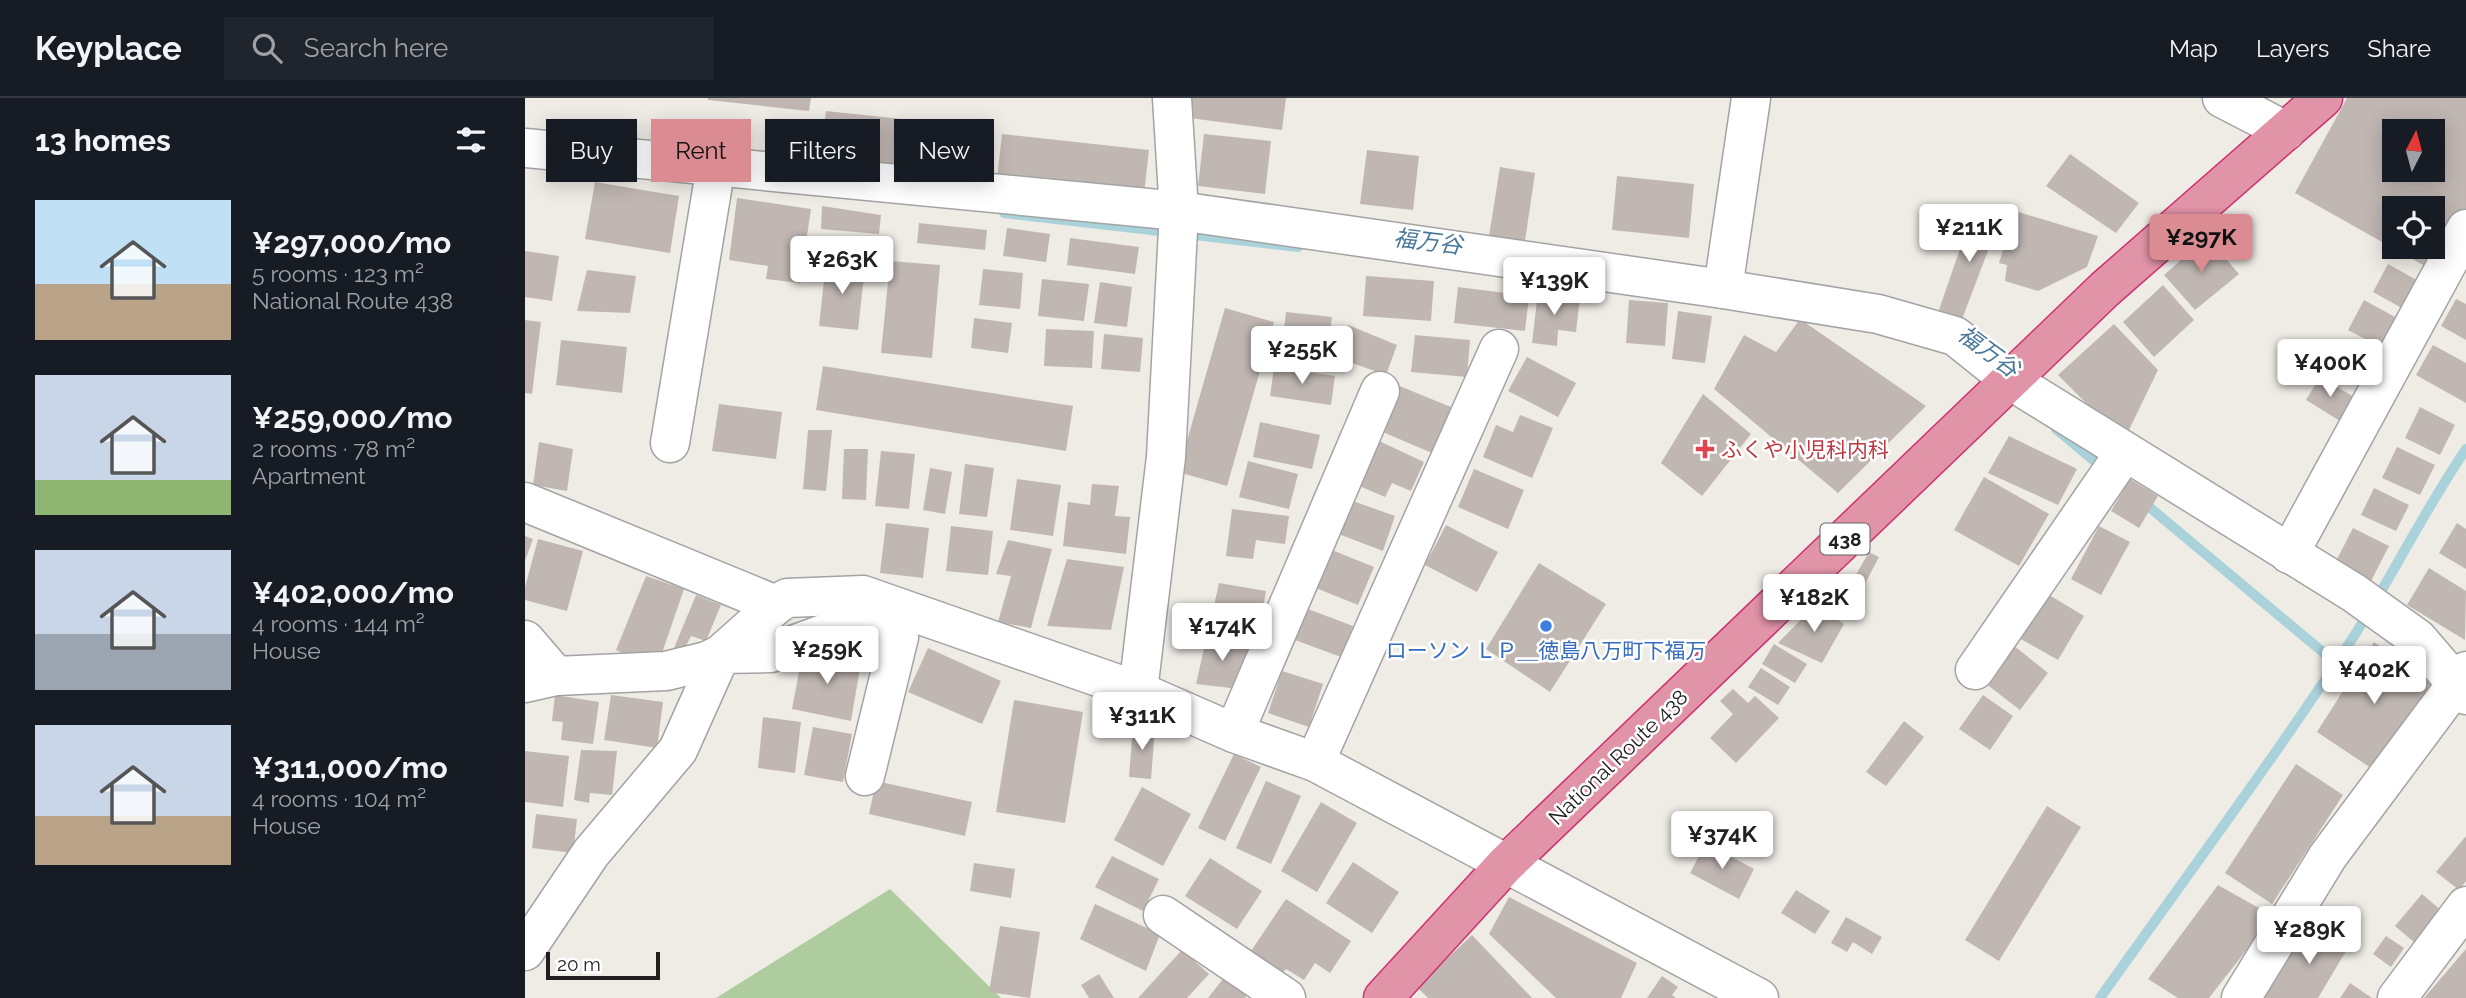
<!DOCTYPE html>
<meta charset="utf-8">
<style>
:root{--surface:#171b24;--page:#20242c;--text:#f1f3f6;--muted:#9ea1a6;--line:#363941;--accent:#db8c93}
body{margin:0;font-family:Raleway,"Noto Sans JP",sans-serif;background:var(--page);color:var(--text);height:100vh;display:flex;flex-direction:column;font-size:26px;white-space:nowrap}
*{box-sizing:border-box;margin:0}
p{font-size:23px;color:var(--muted)}
.icon{flex:none;width:38px;height:38px;fill:none;stroke:currentColor;stroke-width:2;stroke-linecap:round;stroke-linejoin:round}
.map{position:relative;flex:1;overflow:hidden}
.details{display:flex;flex-direction:column;background:var(--surface);width:525px}
.details>*{flex:none}
.guide{position:absolute;left:21px;top:21px;width:665px;height:63px;display:flex;gap:14px}
.needle{width:46px;rotate:6deg}
.tools{position:absolute;left:1857px;top:21px;display:grid;gap:14px}
.tools a{display:grid;place-items:center;width:63px;height:63px;border-radius:0px;background:var(--surface);box-shadow:0 4px 18px #0003;font-size:35px}
.scale{position:absolute;left:21px;bottom:18px;width:114px;box-sizing:border-box;padding-left:7px;border:4px solid #1f1f1f;border-top:0;font-size:19px;line-height:24px;white-space:nowrap;color:#1f1f1f;-webkit-text-stroke:5px #fff;paint-order:stroke}
.price{position:absolute;translate:-50% -60px;padding:0 16px;border-radius:7px;background:#fff;color:#222;font-size:23px;line-height:46px;filter:drop-shadow(0 2px 4px #0008)}
.price::after{content:'';position:absolute;left:50%;top:42px;width:21px;height:16px;margin-left:-10px;background:inherit;clip-path:polygon(0 0,100% 0,50% 100%)}
.price.on{background:var(--accent);color:#111}
ul{padding:0;list-style:none}
li{display:flex;align-items:center;gap:21px;height:175px;padding:0 35px}
li span{display:grid;place-items:center;flex:none;width:196px;height:140px;border-radius:0px;color:#555}
li>.icon{margin-inline-start:auto}
span .icon{width:84px;height:84px;fill:#fffc;stroke-width:1}
li b{font-size:30px}
h2{display:flex;justify-content:space-between;align-items:center;height:84px;padding:0 35px;font-size:30px}
.pill{padding:0 24px;border-radius:0px;background:var(--surface);box-shadow:0 4px 18px #0003;font-size:24px;line-height:63px}
.pill.on{background:var(--accent);color:#111}
header{display:flex;align-items:center;gap:42px;box-sizing:border-box;height:98px;padding:0 35px;background:var(--surface);border-bottom:2px solid var(--line)}
header strong{font-size:33px}
nav{display:flex;gap:38px;margin-inline-start:auto;font-size:24px}
.search{width:490px;height:63px;background:var(--page);display:flex;align-items:center;gap:18px;box-sizing:border-box;padding:0 24px;border-radius:0px;color:var(--muted);font-size:26px}
main{display:flex;flex:1;min-height:0}
.map>svg:first-child{display:block}
</style>
<header>
<strong>Keyplace</strong>
<div class="search"><svg class="icon" aria-label="search" viewBox="0 0 24 24"><circle cx="10" cy="10" r="6"/><path d="M15 15l6 6"/></svg>Search here</div>
<nav><a>Map</a><a>Layers</a><a>Share</a></nav>
</header>
<main>
<section class="details">
<h2>13 homes<svg class="icon" aria-label="filters" viewBox="0 0 24 24"><path d="M4 7h16M4 17h16"/><circle cx="9" cy="7" r="2"/><circle cx="15" cy="17" r="2"/></svg></h2>
<ul>
<li><span style="background:linear-gradient(#bfe0f5 60%,#b9a48a 0)"><svg class="icon" aria-label="home" viewBox="0 0 24 24"><path d="M3 11l9-7 9 7M6 9v11h12V9"/></svg></span><div><b>¥297,000/mo</b><p>5 rooms · 123 m²</p><p>National Route 438</p></div></li>
<li><span style="background:linear-gradient(#c9d6e8 75%,#8fb573 0)"><svg class="icon" aria-label="home" viewBox="0 0 24 24"><path d="M3 11l9-7 9 7M6 9v11h12V9"/></svg></span><div><b>¥259,000/mo</b><p>2 rooms · 78 m²</p><p>Apartment</p></div></li>
<li><span style="background:linear-gradient(#c9d6e8 60%,#9aa5b1 0)"><svg class="icon" aria-label="home" viewBox="0 0 24 24"><path d="M3 11l9-7 9 7M6 9v11h12V9"/></svg></span><div><b>¥402,000/mo</b><p>4 rooms · 144 m²</p><p>House</p></div></li>
<li><span style="background:linear-gradient(#c9d6e8 65%,#b9a48a 0)"><svg class="icon" aria-label="home" viewBox="0 0 24 24"><path d="M3 11l9-7 9 7M6 9v11h12V9"/></svg></span><div><b>¥311,000/mo</b><p>4 rooms · 104 m²</p><p>House</p></div></li>
</ul>
</section>
<div class="map">
<svg width="1941" height="900" viewBox="0 0 1941 900">
<rect width="100%" height="100%" fill="#efece6"/>
<path fill="#aecc9e" d="M365 791 476 900H191Z"/>
<g fill="none" stroke-linecap="round" stroke-linejoin="round">
<g stroke="#a9d2da" stroke-width="10">
<path d="M479 115 773 149"/>
<path d="M1531 331 1580 372"/>
<path d="M1617 403 1811 565"/>
<path d="M1575 900C1660 780 1749 661 1829 538 1868 477 1900 411 1941 351"/>
</g>
</g>
<g fill="#c0b7b3" fill-rule="evenodd">
<path d="M183 0H286L284 13 183 2Z"/>
<path d="M667 0H761L757 32 664 20Z"/>
<path d="M1822 0H1941V114L1907 172 1770 95ZM1869 33H1908V72H1869ZM1869 110H1908V149H1869Z"/>
<path d="M301 13 452 29 447 79 295 62Z"/>
<path d="M477 36 624 52 619 97 472 81Z"/>
<path d="M679 36 746 43 740 96 673 88Z"/>
<path d="M842 52 894 58 888 112 835 106Z"/>
<path d="M1545 56 1614 105 1591 135 1521 88Z"/>
<path d="M975 69 1010 75 1000 143 964 138Z"/>
<path d="M1092 78 1169 86 1164 140 1087 132Z"/>
<path d="M70 84 154 98 145 155 60 141Z"/>
<path d="M212 100 286 111 275 185 241 181 243 168 204 162Z"/>
<path d="M297 108 356 117 354 136 296 131Z"/>
<path d="M1448 113 1474 124 1437 221 1414 212Z"/>
<path d="M1490 113 1573 138 1562 169 1513 193 1480 183 1482 167 1474 165Z"/>
<path d="M394 125 462 132 460 152 392 145Z"/>
<path d="M482 130 525 136 521 164 478 158Z"/>
<path d="M1682 139 1714 176 1670 212 1639 177Z"/>
<path d="M545 140 614 149 610 176 542 167Z"/>
<path d="M0 153 34 158 27 203 0 199Z"/>
<path d="M365 163 415 167 407 260 356 255Z"/>
<path d="M301 164 340 169 333 232 294 228Z"/>
<path d="M1863 166 1897 185 1882 213 1848 194Z"/>
<path d="M458 171 498 175 495 211 454 207Z"/>
<path d="M62 172 111 178 105 215 52 213Z"/>
<path d="M841 178 909 183 906 223 838 218Z"/>
<path d="M517 181 564 186 559 223 513 218Z"/>
<path d="M575 184 607 189 602 229 569 225Z"/>
<path d="M1638 187 1669 222 1629 259 1598 224Z"/>
<path d="M933 189 1004 198 1000 233 929 225Z"/>
<path d="M1013 194 1055 199 1051 234 1033 232 1032 248 1007 245Z"/>
<path d="M1931 201 1941 206V242L1916 228Z"/>
<path d="M1104 202 1143 205 1140 248 1101 245Z"/>
<path d="M1839 202 1881 225 1864 254 1823 232Z"/>
<path d="M700 210 749 224 702 388 653 374Z"/>
<path d="M1153 213 1187 218 1180 265 1147 261Z"/>
<path d="M761 214 807 219 802 263 756 258Z"/>
<path d="M449 220 487 225 483 255 446 250Z"/>
<path d="M1275 221 1401 308 1313 395 1189 291 1219 237 1251 254Z"/>
<path d="M0 222 16 224 7 296 0 295Z"/>
<path d="M1589 226 1633 272 1601 338 1581 325 1533 277Z"/>
<path d="M823 227 872 247 861 277 813 260Z"/>
<path d="M521 231 569 233 567 270 519 268Z"/>
<path d="M579 236 618 240 615 274 576 271Z"/>
<path d="M890 237 945 242 942 279 886 274Z"/>
<path d="M36 242 102 249 97 295 31 287Z"/>
<path d="M1908 247 1941 265V305L1891 277Z"/>
<path d="M1002 259 1051 285 1033 319 983 293Z"/>
<path d="M298 268 548 308 541 353 291 312Z"/>
<path d="M749 269 810 278 806 307 745 298Z"/>
<path d="M1795 279 1829 299 1815 323 1781 302Z"/>
<path d="M872 287 926 309 907 355 853 332Z"/>
<path d="M1178 296 1226 336 1177 398 1136 365Z"/>
<path d="M194 306 257 314 251 361 187 353Z"/>
<path d="M1895 309 1930 327 1915 357 1880 340Z"/>
<path d="M995 317 1028 330 1007 380 958 359 971 327 988 334Z"/>
<path d="M735 324 795 337 787 371 728 359Z"/>
<path d="M283 332H307L301 393 278 391Z"/>
<path d="M1484 338 1552 371 1533 407 1463 375Z"/>
<path d="M852 342 899 364 886 393 867 385 860 399 832 387Z"/>
<path d="M14 344 48 351 42 393 8 387Z"/>
<path d="M1872 349 1910 367 1895 397 1857 380Z"/>
<path d="M319 351H343L341 402 317 401Z"/>
<path d="M356 353 390 356 384 411 350 408Z"/>
<path d="M723 363 773 376 764 411 714 399Z"/>
<path d="M440 366 469 370 462 419 434 416Z"/>
<path d="M405 370 427 374 420 416 398 412Z"/>
<path d="M949 371 999 392 983 431 933 409Z"/>
<path d="M1459 379 1524 416 1494 468 1429 432Z"/>
<path d="M492 381 536 387 528 438 485 432Z"/>
<path d="M1605 381 1633 398 1614 430 1586 413Z"/>
<path d="M567 386 594 388 590 418 605 419 601 456 538 448 543 404 565 407Z"/>
<path d="M1849 390 1884 407 1871 433 1836 417Z"/>
<path d="M825 402 870 418 858 453 811 435Z"/>
<path d="M707 411 764 418 760 446 731 442 728 461 701 458Z"/>
<path d="M361 425 404 430 398 480 355 475Z"/>
<path d="M1932 425 1941 431V471L1914 455Z"/>
<path d="M921 427 973 454 952 494 900 467Z"/>
<path d="M426 428 468 433 463 477 421 473Z"/>
<path d="M1574 428 1605 444 1576 497 1546 481Z"/>
<path d="M1828 430 1864 448 1846 483 1810 465Z"/>
<path d="M0 438 8 441 0 463Z"/>
<path d="M13 441 58 453 42 513 0 502V489Z"/>
<path d="M483 442 527 451 506 530 473 524 486 478 471 476Z"/>
<path d="M802 450 849 469 833 507 786 488Z"/>
<path d="M1344 454 1354 459 1324 516 1302 498 1315 486 1324 489Z"/>
<path d="M542 461 599 469 586 532 522 528Z"/>
<path d="M1014 465 1081 506 1025 594 961 551Z"/>
<path d="M1904 470 1941 493 1940 542 1882 507Z"/>
<path d="M121 478 159 491 135 561 112 562 91 552Z"/>
<path d="M694 485 741 493 733 535 685 526Z"/>
<path d="M1521 495 1559 518 1533 562 1494 540Z"/>
<path d="M171 497 196 507 181 543 166 538 158 554 149 550Z"/>
<path d="M1291 506 1319 526 1297 565 1253 545Z"/>
<path d="M783 511 828 528 816 559 770 542Z"/>
<path d="M682 537 723 547 714 591 671 586Z"/>
<path d="M1849 544 1907 585 1849 672 1792 634Z"/>
<path d="M1249 546 1282 566 1270 585 1237 566Z"/>
<path d="M1488 547 1523 575 1495 612 1460 585Z"/>
<path d="M403 550 476 583 457 626 383 594Z"/>
<path d="M278 553 336 564 326 623 267 611Z"/>
<path d="M1236 570 1265 589 1253 607 1223 589Z"/>
<path d="M757 573 798 586 784 629 743 615Z"/>
<path d="M1208 591 1223 605 1230 598 1254 620 1211 665 1185 640 1208 616 1195 603Z"/>
<path d="M30 597 74 604 68 646 36 642 38 624 27 623Z"/>
<path d="M86 597 138 604 132 650 79 642Z"/>
<path d="M1458 597 1488 618 1465 652 1434 631Z"/>
<path d="M489 602 558 614 540 725 471 714Z"/>
<path d="M238 619 276 624 270 675 233 670Z"/>
<path d="M1379 623 1399 639 1361 688 1341 674Z"/>
<path d="M608 628 630 630 626 681 604 679Z"/>
<path d="M288 629 327 636 318 684 279 677Z"/>
<path d="M56 652 92 653 87 697 65 695 64 705 49 702Z"/>
<path d="M0 653 44 658 38 709 0 704Z"/>
<path d="M709 656 736 669 700 743 673 730Z"/>
<path d="M1771 666 1818 697 1747 806 1700 775Z"/>
<path d="M351 683 447 704 440 738 344 716Z"/>
<path d="M741 683 776 698 746 766 711 750Z"/>
<path d="M617 689 666 716 638 768 589 742Z"/>
<path d="M796 704 832 725 792 794 756 773Z"/>
<path d="M1522 708 1556 729 1474 863 1440 842Z"/>
<path d="M11 716 52 721 48 755 7 750Z"/>
<path d="M1941 738V783L1934 792 1911 774Z"/>
<path d="M1181 745 1229 771 1214 801 1165 775Z"/>
<path d="M587 758 634 781 618 813 570 789Z"/>
<path d="M685 760 737 793 712 831 660 798Z"/>
<path d="M828 764 874 794 847 835 801 805Z"/>
<path d="M449 765 490 771 486 800 445 793Z"/>
<path d="M1693 787 1748 818 1684 900H1653L1623 881Z"/>
<path d="M1271 792 1305 813 1290 836 1256 815Z"/>
<path d="M1897 796 1917 813 1890 845 1870 828Z"/>
<path d="M984 799 1112 865 1096 900H1031L964 836Z"/>
<path d="M761 801 826 843 805 875 790 865 779 882 761 871 756 877 724 856Z"/>
<path d="M570 806 635 836 621 873 555 841Z"/>
<path d="M1321 819 1357 839 1347 856 1328 844 1322 854 1306 845Z"/>
<path d="M1796 825 1827 843 1793 900H1738L1766 844 1780 852Z"/>
<path d="M475 828 515 834 505 900 464 894Z"/>
<path d="M947 837 1007 900H903L892 889Z"/>
<path d="M1861 838 1879 850 1866 869 1848 856Z"/>
<path d="M1941 851V900H1899Z"/>
<path d="M657 852 684 876 662 900H613Z"/>
<path d="M574 876 589 900H564L556 887Z"/>
<path d="M701 877 724 895 720 900H683Z"/>
<path d="M1137 878 1153 889 1147 897 1151 900H1122Z"/>
<path d="M1825 885 1847 900H1815Z"/>
</g>
<g fill="none" stroke-linecap="round" stroke-linejoin="round">
<g stroke="#a3a3a3" stroke-width="41">
<g id="minor">
<path d="M647 0 654 113 641 359 613 593 709 635 790 664 1234 900"/>
<path d="M1697 0 1761 33"/>
<path d="M0 50 654 113 1198 191 1353 216 1430 238 1485 282 1829 495 1893 541 1941 597"/>
<path d="M1198 191 1226 0"/>
<path d="M145 345 191 68"/>
<path d="M0 404 251 507"/>
<path d="M1764 456 1941 131"/>
<path d="M0 542 31 578"/>
<path d="M1450 572 1600 354"/>
<path d="M0 585 31 578 141 573 182 563 196 556 251 507 262 500 338 497 613 593"/>
<path d="M709 635 855 293"/>
<path d="M790 664 974 251"/>
<path d="M638 817 761 900"/>
<path d="M0 853 66 755 153 652 196 556 246 555 309 532 374 539 340 678"/>
<path d="M1716 900 1803 758 1941 573"/>
<path d="M1872 900 1941 808"/>
</g>
</g>
<g stroke="#cf3173" stroke-width="41">
<path id="highway" d="M858 900 980 767 1580 191 1798 0"/>
</g>
<use href="#minor" stroke="#fff" stroke-width="38"/>
<use href="#highway" stroke="#e193a7" stroke-width="38"/>
</g>
<path fill="#e0444e" stroke="#fff" stroke-width="2.5" d="M1176.5 340.5h7v7h7v7h-7v7h-7v-7h-7v-7h7z"/>
<circle fill="#3f7fe0" stroke="#fff" stroke-width="2.5" cx="1021" cy="528" r="7"/>
<g text-anchor="middle" dominant-baseline="central" stroke-width="5" stroke-linejoin="round" paint-order="stroke">
<rect fill="#fff" stroke="#626262" stroke-width="2" x="1295.5" y="425.5" width="49" height="31" rx="5"/>
<g font-size="19" font-weight="bold" fill="#1f1f1f">
<text x="1320" y="441">438</text>
</g>
<g font-size="21" fill="#be3a42" stroke="#fff" text-anchor="start">
<text x="1196" y="351">ふくや小児科内科</text>
</g>
<g font-size="21" fill="#366cbe" stroke="#fff">
<text x="1021" y="552">ローソン ＬＰ＿徳島八万町下福万</text>
</g>
<g font-size="21" fill="#1f1f1f" stroke="#fff">
<text transform="translate(1093 659) rotate(-44)">National Route 438</text>
</g>
<g font-size="23" font-style="italic" fill="#4b789a" stroke="#fff">
<text transform="translate(903 143) rotate(7)">福万谷</text>
<text transform="translate(1464 253) rotate(36)">福万谷</text>
</g>
</g>
</svg>
<div class="tools">
<a><svg class="needle" viewBox="-14 -14 28 28"><path d="M0-13l5 13h-10z" fill="#e53935"/><path d="M0 13l5-13h-10z" fill="#9ea1a6"/></svg></a>
<a><svg class="icon" aria-label="locate" viewBox="0 0 24 24"><circle cx="12" cy="12" r="6"/><path d="M12 2v4M12 18v4M2 12h4M18 12h4"/></svg></a>
</div>
<div class="scale">20 m</div>
<b class="price" style="left:1444px;top:166px">¥211K</b>
<b class="price on" style="left:1676px;top:176px">¥297K</b>
<b class="price" style="left:317px;top:198px">¥263K</b>
<b class="price" style="left:1029px;top:219px">¥139K</b>
<b class="price" style="left:777px;top:288px">¥255K</b>
<b class="price" style="left:1805px;top:301px">¥400K</b>
<b class="price" style="left:1289px;top:536px">¥182K</b>
<b class="price" style="left:697px;top:565px">¥174K</b>
<b class="price" style="left:302px;top:588px">¥259K</b>
<b class="price" style="left:1849px;top:608px">¥402K</b>
<b class="price" style="left:617px;top:654px">¥311K</b>
<b class="price" style="left:1197px;top:773px">¥374K</b>
<b class="price" style="left:1784px;top:868px">¥289K</b>
<div class="guide">
<a class="pill">Buy</a>
<a class="pill on">Rent</a>
<a class="pill">Filters</a>
<a class="pill">New</a>
</div>
</div>
</main>
